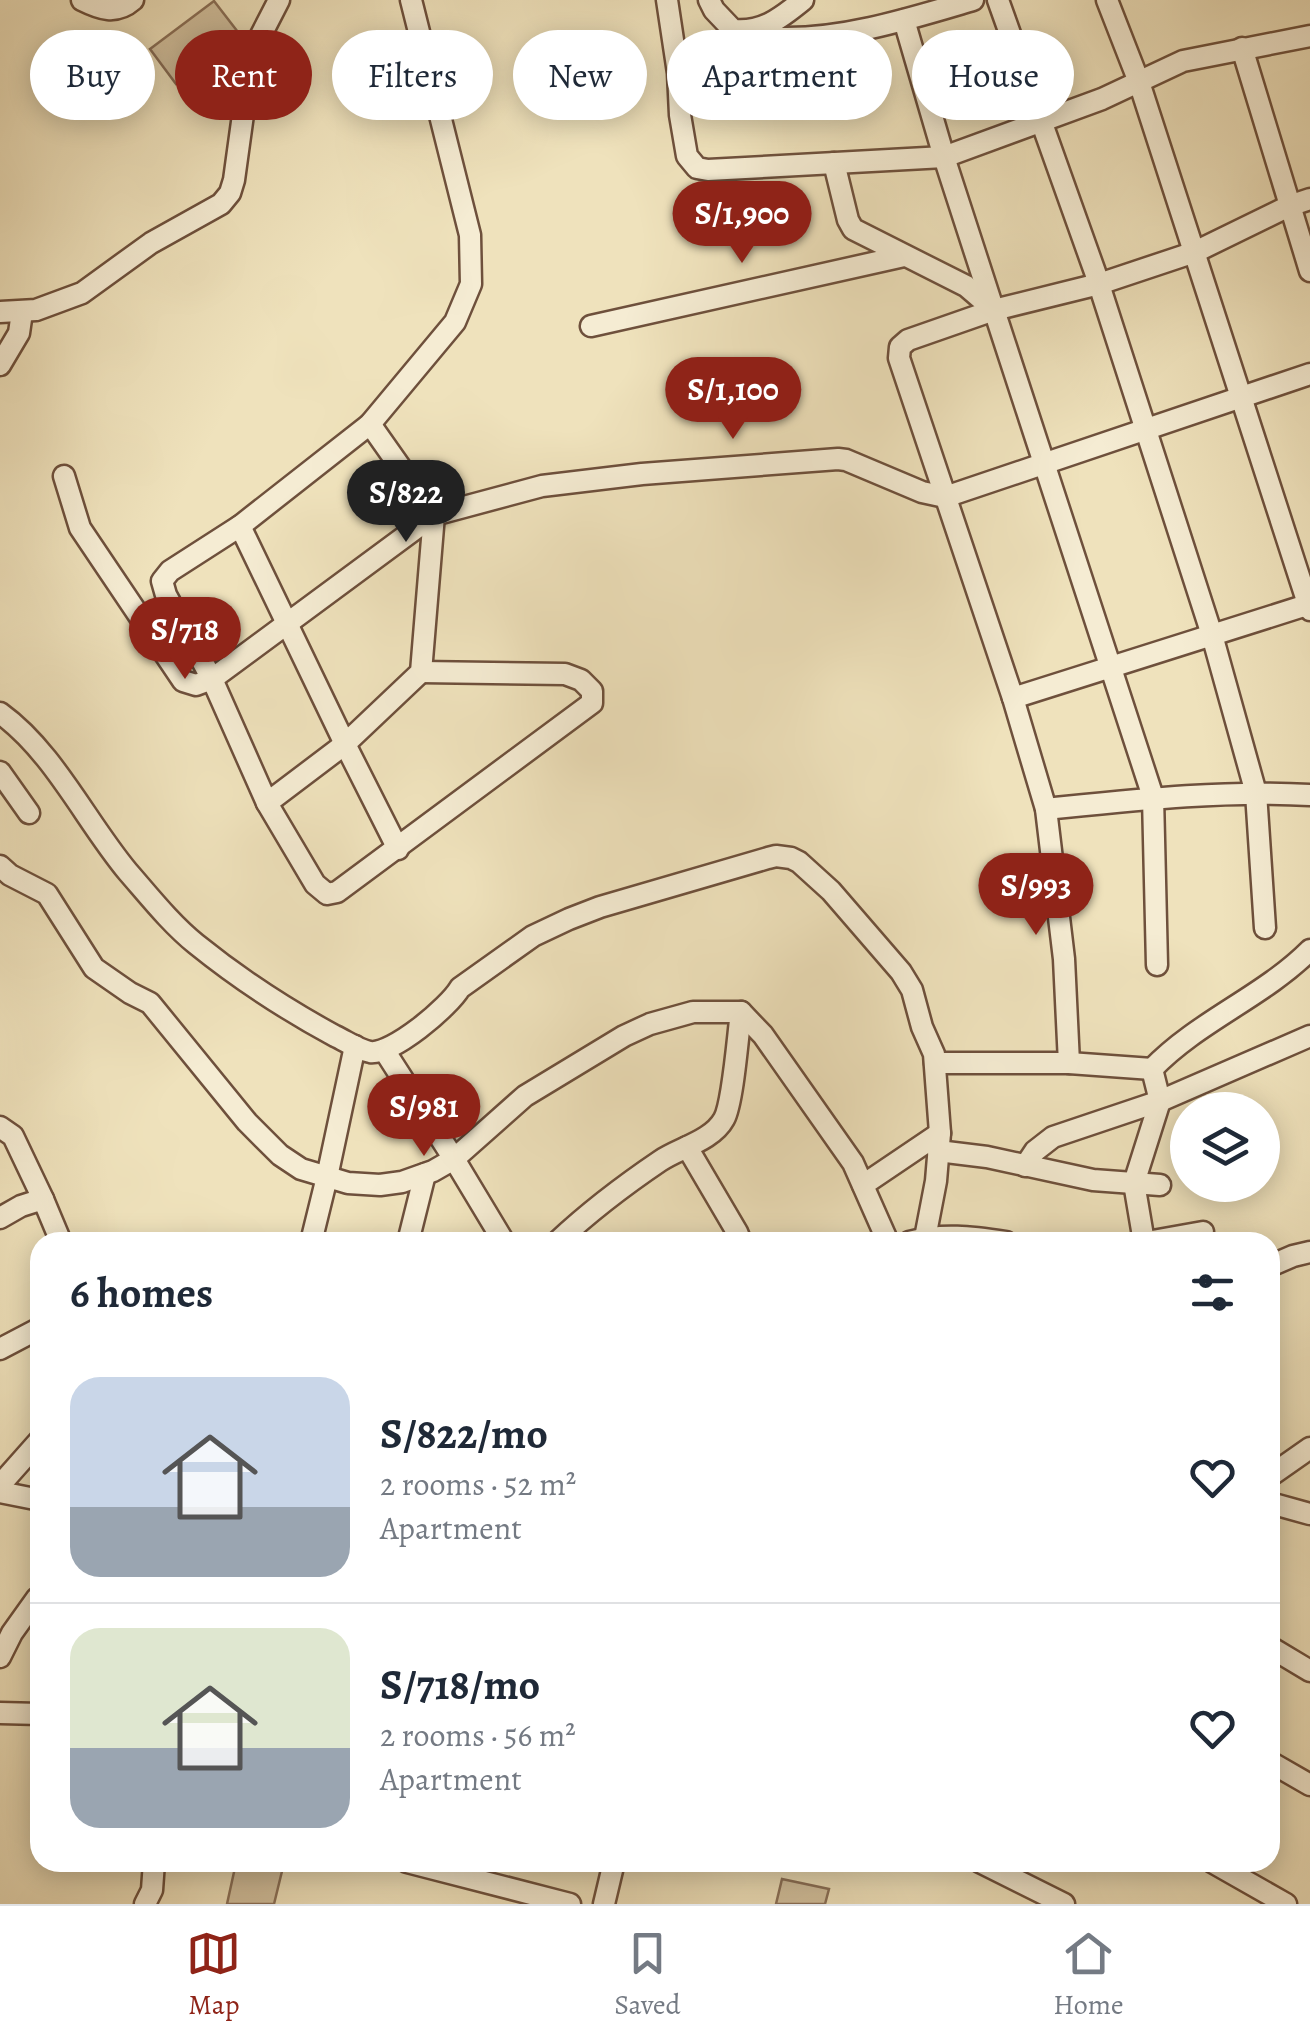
<!DOCTYPE html>
<meta charset="utf-8">
<style>
:root{--surface:#fff;--page:#f6f6f7;--text:#1f2937;--muted:#747a83;--line:#e0e1e3;--accent:#8f2418}
body{margin:0;font-family:Alegreya,serif;background:var(--page);color:var(--text);height:100vh;display:flex;flex-direction:column;font-size:38px;white-space:nowrap}
*{box-sizing:border-box;margin:0}
p{font-size:32px;color:var(--muted)}
.icon{flex:none;width:55px;height:55px;fill:none;stroke:currentColor;stroke-width:2;stroke-linecap:round;stroke-linejoin:round}
.map{position:relative;flex:1;overflow:hidden}
.sheet{position:absolute;left:30px;top:1232px;width:1250px;height:640px;display:flex;flex-direction:column;background:var(--surface);border-radius:30px;box-shadow:0 5px 25px #0003}
.sheet>*{flex:none}
.banner{position:absolute;left:30px;top:30px;width:1250px;height:90px;display:flex;gap:20px}
.fabs{position:absolute;left:1170px;top:1092px;display:grid;gap:20px}
.fabs a{display:grid;place-items:center;width:110px;height:110px;border-radius:50%;background:var(--surface);box-shadow:0 5px 25px #0003;font-size:50px}
.price{position:absolute;translate:-50% -85px;padding:0 22px;border-radius:35px;background:var(--accent);color:#fff;font-size:32px;line-height:65px;filter:drop-shadow(0 2px 5px #0008)}
.price::after{content:'';position:absolute;left:50%;top:60px;width:30px;height:22px;margin-left:-15px;background:inherit;clip-path:polygon(0 0,100% 0,50% 100%)}
.price.current{background:#222;color:#fff}
ul{padding:0;list-style:none}
li{display:flex;align-items:center;gap:30px;height:250px;padding:0 40px}
li+li{border-top:2px solid var(--line)}
li span{display:grid;place-items:center;flex:none;width:280px;height:200px;border-radius:30px;color:#555}
li>.icon{margin-inline-start:auto}
span .icon{width:120px;height:120px;fill:#fffc;stroke-width:1}
li b{font-size:42px}
h2{display:flex;justify-content:space-between;align-items:center;height:120px;padding:0 40px;font-size:42px}
.tag{padding:0 35px;border-radius:45px;background:var(--surface);box-shadow:0 5px 25px #0003;font-size:35px;line-height:90px}
.tag.current{background:var(--accent);color:#fff}
.tab-bar{display:flex;justify-content:space-around;align-items:center;height:140px;border-top:2px solid var(--line);background:var(--surface);font-size:28px;color:var(--muted)}
.tab-bar a{display:grid;justify-items:center;gap:5px}
.tab-bar .current{color:var(--accent)}
.map>svg:first-child{display:block}
</style>
<div class="map">
<svg width="1310" height="1904" viewBox="0 0 1310 1904">
<rect width="100%" height="100%" fill="#efe2bc"/>
<filter id="stains"><feTurbulence type="fractalNoise" baseFrequency=".002" numOctaves="4"/><feColorMatrix values="0 0 0 0 .2 0 0 0 0 .09 0 0 0 0 .02 0 0 0 .5 -.17"/></filter>
<radialGradient id="worn" r=".72"><stop offset=".6" stop-color="#630" stop-opacity="0"/><stop offset="1" stop-color="#630" stop-opacity=".3"/></radialGradient>
<g fill="#d2c19f" stroke="#8a7058" stroke-width="2.5">
<path d="M214 1 241 36 176 84 150 49Z"/>
<path d="M236 1863H284L274 1904H227Z"/>
<path d="M782 1879 829 1889 825 1904H776Z"/>
</g>
<g fill="none" stroke-linecap="round" stroke-linejoin="round">
<g stroke="#6e503c" stroke-width="25">
<g id="minor">
<path d="M82 0C100 9 116 15 133 0"/>
<path d="M411 0 470 235 471 284 455 322 370 424 240 526 170 571 162 581 166 595 212 679 267 803 315 884 327 894 337 892 592 703V691L581 680 565 674 421 672"/>
<path d="M667 0 678 73 680 115 687 156 697 168 708 170 944 157 1102 99 1183 61 1310 36"/>
<path d="M709 0 714 10 733 30C762 33 781 18 803 0"/>
<path d="M998 0 1095 272 1212 635 1256 793 1265 928"/>
<path d="M1107 0 1139 82 1310 610"/>
<path d="M904 20 944 157 993 308"/>
<path d="M749 32C759 34 769 38 779 38 843 40 912 18 973 0"/>
<path d="M1242 48 1310 271"/>
<path d="M834 163 848 220 853 229 966 286 994 310 1153 797 1157 965"/>
<path d="M0 312 36 310 82 293 151 243 221 204 230 193 234 180 249 71 260 37 279 0"/>
<path d="M591 326 904 256"/>
<path d="M0 365 19 333 22 312"/>
<path d="M64 476 80 528 183 681 196 685 212 679 434 515 542 486 642 474 838 459 846 460 922 492 945 497 1310 374"/>
<path d="M240 526 345 744 398 849"/>
<path d="M1013 698 1310 604"/>
<path d="M0 713C54 752 86 822 128 872 149 896 171 924 196 944 238 978 287 1010 335 1036 346 1041 358 1050 370 1052 392 1055 449 1007 460 988L533 936 569 919 600 907 768 858 776 856 791 858 799 862 831 891 901 972 912 990 922 1027 934 1054 940 1133 936 1181 925 1238"/>
<path d="M0 772 29 813"/>
<path d="M267 803 345 744 421 672 434 515 370 424"/>
<path d="M1046 809C1134 800 1222 790 1310 795"/>
<path d="M0 866 10 875 47 894 94 968 130 993 150 1003 247 1122 280 1155 301 1169 348 1183 380 1185 402 1182 433 1171 454 1159 525 1096 624 1036 650 1024 693 1012H741L763 1035 853 1163 888 1242"/>
<path d="M384 1050 454 1159 504 1242"/>
<path d="M935 1063H1069L1152 1069"/>
<path d="M1069 1063 1064 959 1046 809 1013 698 899 358 900 347 908 340 994 310 1099 284 1195 252 1289 206 1310 199"/>
<path d="M1152 1069C1198 1021 1263 997 1310 950"/>
<path d="M0 1127 13 1136 43 1199"/>
<path d="M687 1147 737 1232 741 1242"/>
<path d="M938 1151 987 1157 1093 1180 1160 1185"/>
<path d="M1025 1166 1035 1151 1053 1137 1160 1101 1310 1036"/>
<path d="M863 1185 940 1133"/>
<path d="M0 1218 21 1206 43 1199 61 1242"/>
<path d="M311 1242 327 1177 355 1046"/>
<path d="M408 1242 425 1174"/>
<path d="M557 1242C589 1212 623 1186 660 1161 679 1148 712 1141 724 1119 733 1103 738 1034 741 1012"/>
<path d="M909 1242C942 1233 972 1237 1006 1242"/>
<path d="M1144 1242 1134 1183 1160 1101 1152 1069"/>
<path d="M1147 1242 1203 1232"/>
<path d="M1270 1266 1293 1256 1310 1252"/>
<path d="M0 1349 40 1328"/>
<path d="M1270 1476 1310 1448"/>
<path d="M0 1485 40 1440"/>
<path d="M0 1492 40 1500"/>
<path d="M1270 1503 1310 1514"/>
<path d="M1270 1647 1310 1671"/>
<path d="M0 1657 12 1633 37 1598"/>
<path d="M0 1713 40 1714"/>
<path d="M1270 1762 1310 1785"/>
<path d="M407 1862 570 1904"/>
<path d="M980 1862 1064 1904"/>
<path d="M1212 1862 1286 1904"/>
<path d="M145 1904 152 1890 154 1862"/>
<path d="M604 1904 614 1862"/>
</g>
</g>
<use href="#minor" stroke="#f5ecd3" stroke-width="20"/>
</g>
<rect width="100%" height="100%" filter="url(#stains)"/>
<rect width="100%" height="100%" fill="url(#worn)"/>
</svg>
<div class="fabs">
<a><svg class="icon" aria-label="layers" viewBox="0 0 24 24"><path d="M12 4l9 5-9 5-9-5zM3 14l9 5 9-5"/></svg></a>
</div>
<b class="price" style="left:742px;top:266px">S/1,900</b>
<b class="price" style="left:733px;top:442px">S/1,100</b>
<b class="price current" style="left:406px;top:545px">S/822</b>
<b class="price" style="left:185px;top:682px">S/718</b>
<b class="price" style="left:1036px;top:938px">S/993</b>
<b class="price" style="left:424px;top:1159px">S/981</b>
<div class="banner">
<a class="tag">Buy</a>
<a class="tag current">Rent</a>
<a class="tag">Filters</a>
<a class="tag">New</a>
<a class="tag">Apartment</a>
<a class="tag">House</a>
</div>
<section class="sheet">
<h2>6 homes<svg class="icon" aria-label="filters" viewBox="0 0 24 24"><path d="M4 7h16M4 17h16"/><circle cx="9" cy="7" r="2"/><circle cx="15" cy="17" r="2"/></svg></h2>
<ul>
<li><span style="background:linear-gradient(#c9d6e8 65%,#9aa5b1 0)"><svg class="icon" aria-label="home" viewBox="0 0 24 24"><path d="M3 11l9-7 9 7M6 9v11h12V9"/></svg></span><div><b>S/822/mo</b><p>2 rooms · 52 m²</p><p>Apartment</p></div><svg class="icon" aria-label="heart" viewBox="0 0 24 24"><path d="M12 20l-8-8c-3-5 5-10 8-4 3-6 11-1 8 4z"/></svg></li>
<li><span style="background:linear-gradient(#dfe7d0 60%,#9aa5b1 0)"><svg class="icon" aria-label="home" viewBox="0 0 24 24"><path d="M3 11l9-7 9 7M6 9v11h12V9"/></svg></span><div><b>S/718/mo</b><p>2 rooms · 56 m²</p><p>Apartment</p></div><svg class="icon" aria-label="heart" viewBox="0 0 24 24"><path d="M12 20l-8-8c-3-5 5-10 8-4 3-6 11-1 8 4z"/></svg></li>
</ul>
</section>
</div>
<nav class="tab-bar">
<a class="current"><svg class="icon" aria-label="map" viewBox="0 0 24 24"><path d="M3 6l6-2 6 2 6-2v14l-6 2-6-2-6 2zM9 4v14M15 6v14"/></svg>Map</a>
<a><svg class="icon" aria-label="saved" viewBox="0 0 24 24"><path d="M7 4h10v16l-5-4-5 4z"/></svg>Saved</a>
<a><svg class="icon" aria-label="home" viewBox="0 0 24 24"><path d="M3 11l9-7 9 7M6 9v11h12V9"/></svg>Home</a>
</nav>
